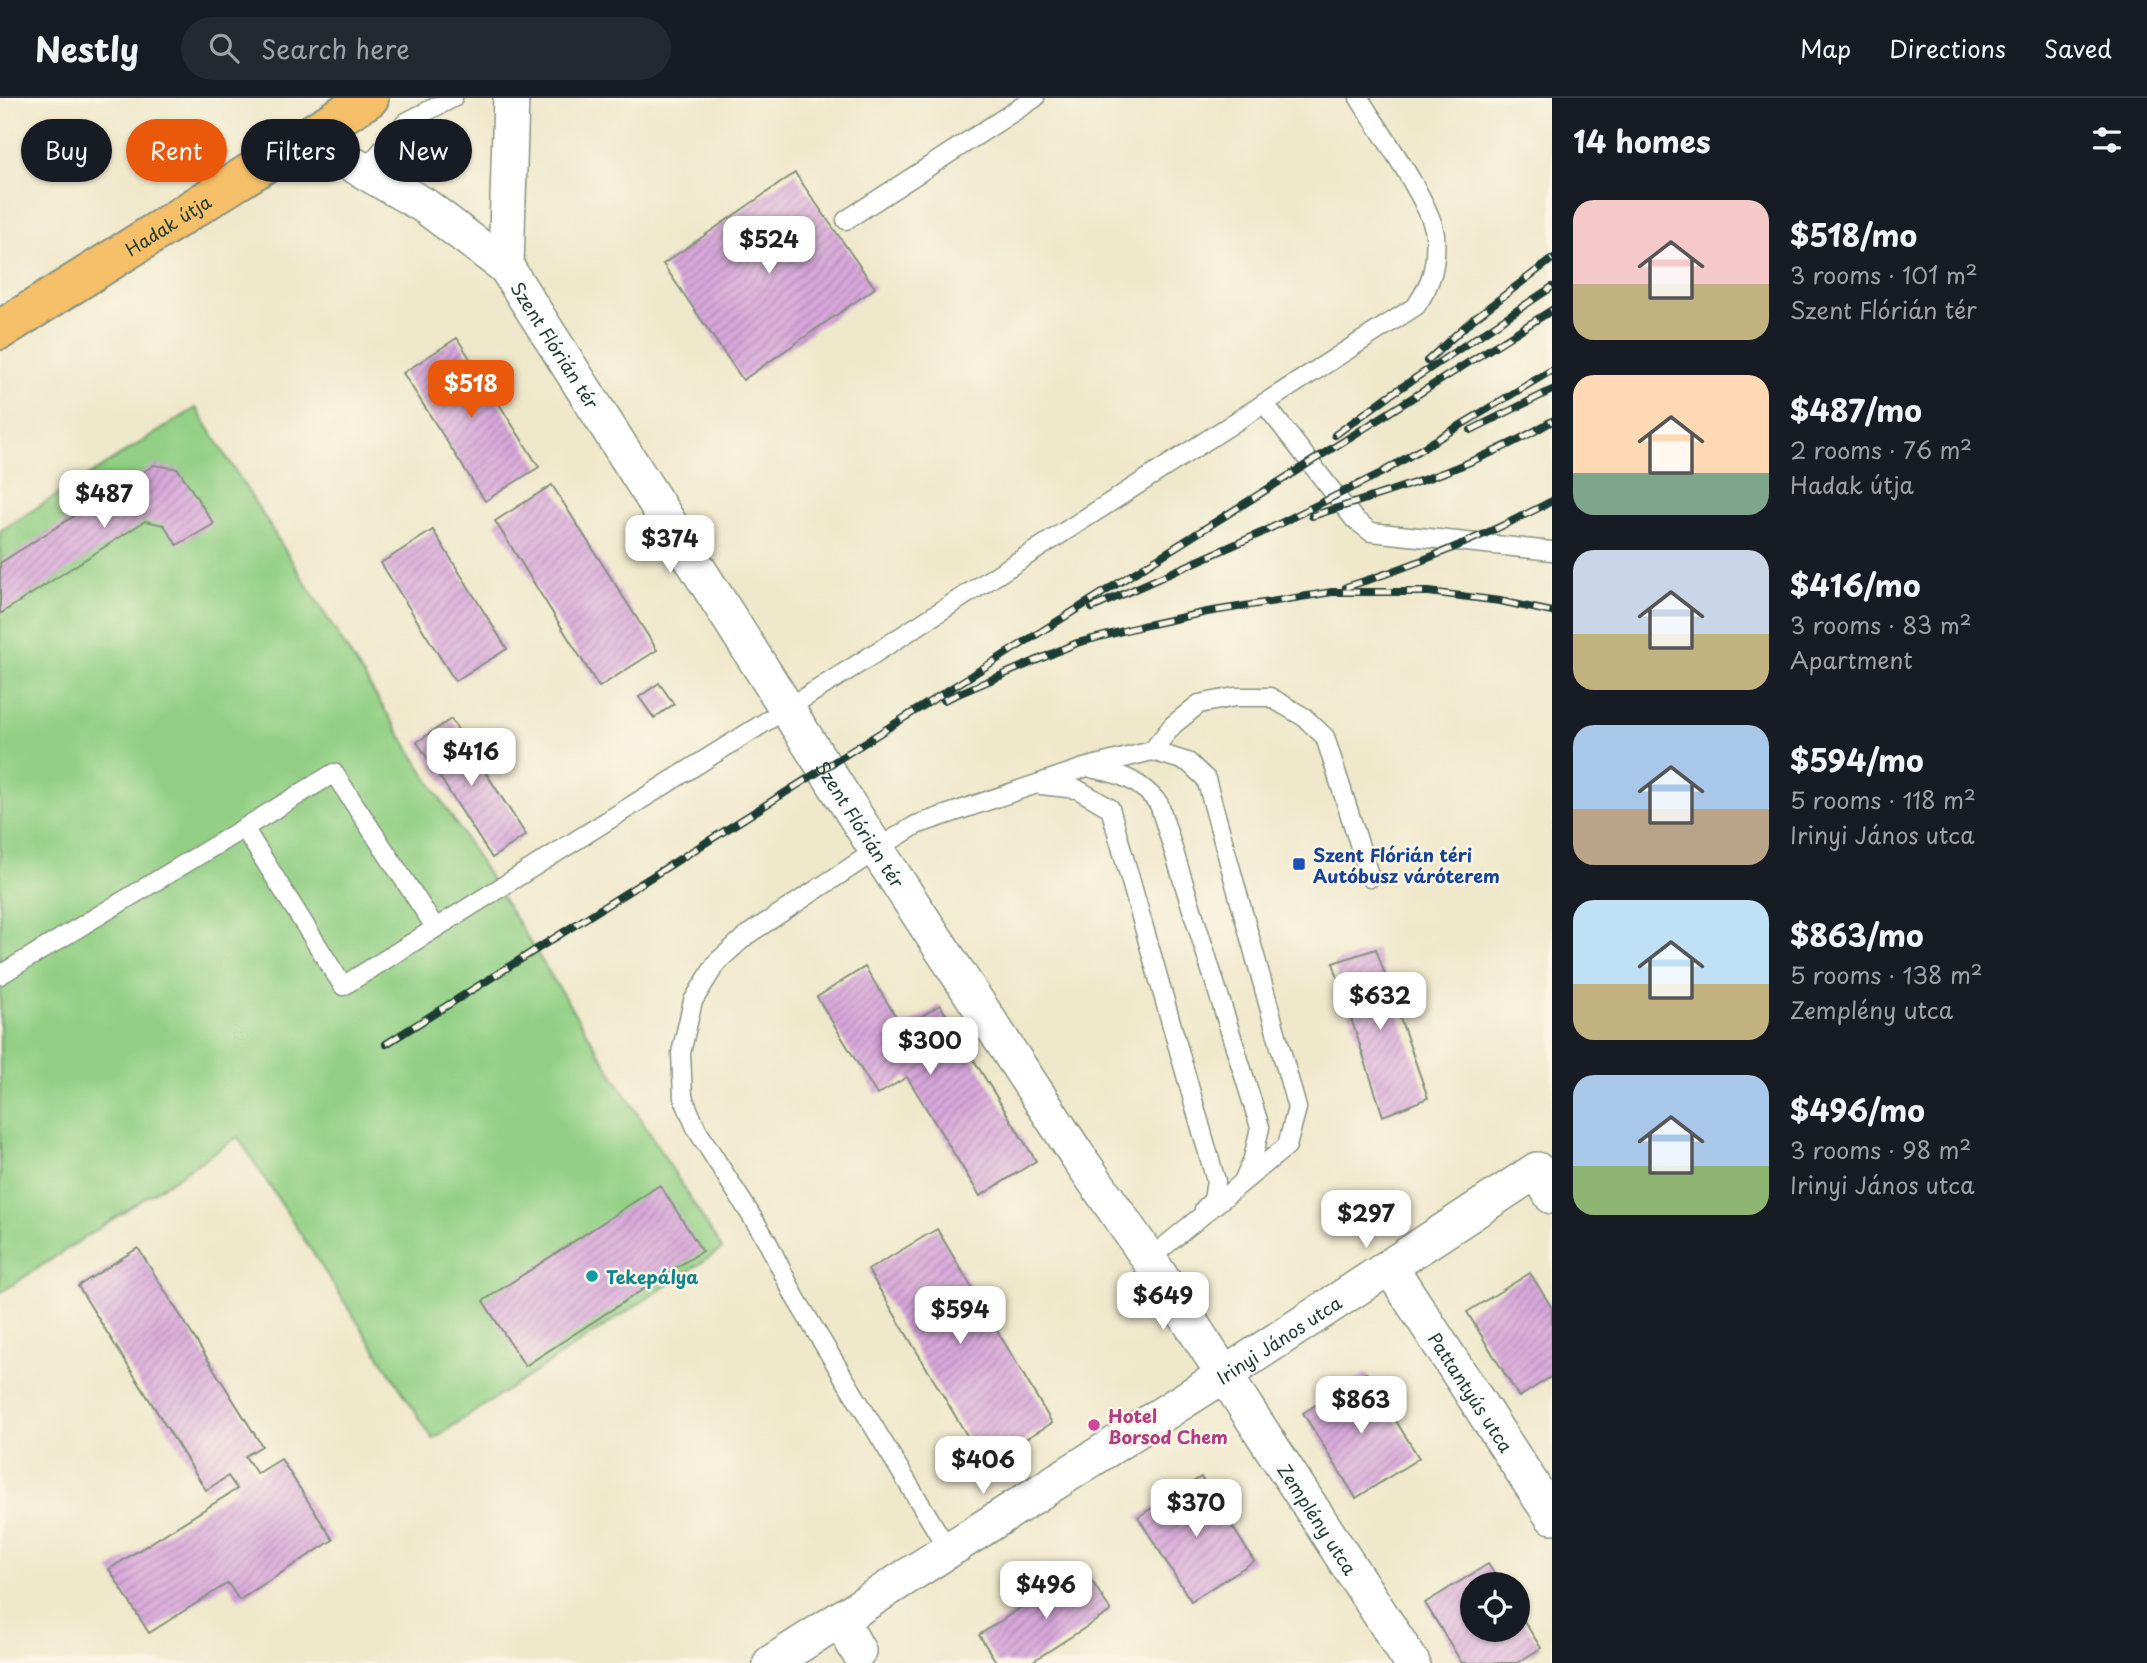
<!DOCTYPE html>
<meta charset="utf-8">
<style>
:root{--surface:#171b24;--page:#242831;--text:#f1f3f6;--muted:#9ea1a6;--line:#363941;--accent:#ea580c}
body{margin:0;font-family:"Playpen Sans",sans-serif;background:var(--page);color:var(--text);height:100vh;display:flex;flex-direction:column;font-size:26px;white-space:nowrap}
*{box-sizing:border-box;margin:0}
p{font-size:23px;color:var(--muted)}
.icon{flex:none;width:38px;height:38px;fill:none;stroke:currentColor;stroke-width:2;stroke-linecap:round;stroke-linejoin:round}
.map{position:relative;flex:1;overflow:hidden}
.panel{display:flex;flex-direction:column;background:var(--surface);width:595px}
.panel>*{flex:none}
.top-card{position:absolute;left:21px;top:21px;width:665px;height:63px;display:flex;gap:14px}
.controls{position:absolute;left:1460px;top:1474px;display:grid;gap:14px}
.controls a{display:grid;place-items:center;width:70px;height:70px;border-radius:50%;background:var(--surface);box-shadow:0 2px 5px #0004;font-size:35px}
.price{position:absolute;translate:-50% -60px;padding:0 16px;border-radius:14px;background:#fff;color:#222;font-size:23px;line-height:46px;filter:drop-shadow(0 2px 4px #0008)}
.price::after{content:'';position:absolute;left:50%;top:42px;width:21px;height:16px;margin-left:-10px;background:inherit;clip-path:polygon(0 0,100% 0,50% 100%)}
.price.on{background:var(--accent);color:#fff}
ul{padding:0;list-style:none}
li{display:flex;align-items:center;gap:21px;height:175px;padding:0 21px}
li span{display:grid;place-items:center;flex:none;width:196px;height:140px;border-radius:21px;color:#555}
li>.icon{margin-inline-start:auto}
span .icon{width:84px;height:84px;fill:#fffc;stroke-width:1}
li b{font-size:30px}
h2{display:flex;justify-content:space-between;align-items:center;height:84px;padding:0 21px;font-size:30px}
.pill{padding:0 24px;border-radius:32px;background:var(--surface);box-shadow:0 2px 5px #0004;font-size:24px;line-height:63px}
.pill.on{background:var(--accent);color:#fff}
header{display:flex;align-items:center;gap:42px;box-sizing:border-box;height:98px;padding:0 35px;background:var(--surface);border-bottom:2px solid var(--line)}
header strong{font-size:33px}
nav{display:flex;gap:38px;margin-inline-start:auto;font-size:24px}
.search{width:490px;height:63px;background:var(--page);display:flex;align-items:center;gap:18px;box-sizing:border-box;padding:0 24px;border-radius:38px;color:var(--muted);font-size:26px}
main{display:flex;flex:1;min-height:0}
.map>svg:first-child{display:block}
</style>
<header>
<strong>Nestly</strong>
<div class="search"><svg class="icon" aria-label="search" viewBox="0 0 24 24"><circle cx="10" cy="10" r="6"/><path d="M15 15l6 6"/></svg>Search here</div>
<nav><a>Map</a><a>Directions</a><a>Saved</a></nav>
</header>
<main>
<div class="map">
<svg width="1552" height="1565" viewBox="0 0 1552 1565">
<defs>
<pattern id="building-hatch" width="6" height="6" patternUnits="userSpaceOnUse" patternTransform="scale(1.75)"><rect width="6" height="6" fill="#d8a7db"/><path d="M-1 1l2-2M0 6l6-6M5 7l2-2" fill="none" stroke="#af89b2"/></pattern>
</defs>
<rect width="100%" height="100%" fill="#fcf5e5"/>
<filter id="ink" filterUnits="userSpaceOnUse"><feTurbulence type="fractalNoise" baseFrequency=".0143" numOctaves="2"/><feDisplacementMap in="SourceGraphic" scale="14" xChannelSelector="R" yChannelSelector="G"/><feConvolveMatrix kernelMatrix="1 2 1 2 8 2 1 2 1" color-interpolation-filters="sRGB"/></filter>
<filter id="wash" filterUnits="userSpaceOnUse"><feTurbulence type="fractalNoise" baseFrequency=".00686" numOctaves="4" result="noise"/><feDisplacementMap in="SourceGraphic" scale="28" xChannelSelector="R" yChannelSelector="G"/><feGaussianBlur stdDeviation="1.57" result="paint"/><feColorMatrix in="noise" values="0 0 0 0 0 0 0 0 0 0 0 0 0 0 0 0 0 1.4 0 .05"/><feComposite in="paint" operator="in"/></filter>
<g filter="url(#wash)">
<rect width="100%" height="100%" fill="#efe8cb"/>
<path fill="#93d085" stroke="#59865c" stroke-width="2" d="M196 310 722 1151 433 1341 238 1039 0 1195V433Z"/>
<g id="blocks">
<g fill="url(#building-hatch)">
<path d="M795 75 875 190 743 282 663 166Z"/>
<path d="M457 240 539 369 485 403 403 275Z"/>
<path d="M154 367 178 371 214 426 177 447 164 427 145 423 0 516V465Z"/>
<path d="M552 387 657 552 599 589 495 423Z"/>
<path d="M433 432 507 551 455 583 381 465Z"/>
<path d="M659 585 674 606 654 620 639 599Z"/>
<path d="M451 621 526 737 492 760 417 644Z"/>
<path d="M1376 851 1428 1000 1383 1018 1333 865Z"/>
<path d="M865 869 903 930 940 907 1036 1063 980 1098 907 979 877 997 817 899Z"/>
<path d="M660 1087 702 1153 525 1268 483 1203Z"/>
<path d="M937 1131 1052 1325 984 1366 868 1172Z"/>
<path d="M138 1150 262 1348 245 1358 257 1376 281 1361 333 1442 239 1502 228 1485 149 1535 109 1471 237 1391 228 1378 206 1392 78 1188Z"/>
<path d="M1530 1175 1552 1210V1278L1519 1299 1467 1214Z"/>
<path d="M1366 1275 1419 1360 1356 1400 1303 1315Z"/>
<path d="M1201 1379 1254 1463 1191 1503 1138 1419Z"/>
<path d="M1488 1466 1501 1486H1472V1531H1517V1512L1541 1550 1517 1565H1462L1425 1505Z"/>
<path d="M1083 1469 1111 1513 1030 1565H997L979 1537Z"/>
</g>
</g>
</g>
<g filter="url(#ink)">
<use href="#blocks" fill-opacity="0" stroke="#879280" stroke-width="2"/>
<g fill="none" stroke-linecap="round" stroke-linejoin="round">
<g stroke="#879280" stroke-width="21">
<g id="service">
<path d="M364 73 406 24 453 0"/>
<path d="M846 122 1035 0"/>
<path d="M1264 305 1354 421 1371 434 1552 453"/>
<path d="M1152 653 1173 627 1199 606 1235 599H1270L1304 619 1325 639 1370 780"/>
<path d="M1094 671C1123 676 1141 684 1159 706L1260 1029 1253 1061 1244 1081"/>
<path d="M1041 687 1077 691 1110 710 1216 1083 1213 1102 1204 1111"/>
<path d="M244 730 334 675 435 829"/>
<path d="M877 751 916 727 1084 670 1152 653 1188 664 1206 681 1297 1010 1287 1048 1149 1161"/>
<path d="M877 752 747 837 717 864 693 903 681 955 683 999 697 1032 766 1141 795 1199 949 1453"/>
<path d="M0 877 244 730 343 888 866 561 1416 208C1432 185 1437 166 1435 137 1432 106 1377 29 1359 0"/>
</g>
</g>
<g stroke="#879280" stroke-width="38">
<g id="minor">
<path id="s1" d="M305 39 425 108 506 169 875 749 1077 1057 1149 1161 1412 1565"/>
<path d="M506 169 511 0"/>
<path id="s2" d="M1390 1169 1552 1418"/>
<path d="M840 1521 858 1553"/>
<path id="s3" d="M771 1565 1224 1277 1537 1072 1552 1098"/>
</g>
</g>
<g stroke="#879280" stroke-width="42">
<g id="primary">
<path id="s4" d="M0 232 369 0"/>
</g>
</g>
<use href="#service" stroke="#fff" stroke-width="18"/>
<use href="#minor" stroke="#fff" stroke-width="35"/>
<use href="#primary" stroke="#f6c06b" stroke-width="38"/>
<g stroke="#1f3d34" stroke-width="8">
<g id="rail">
<path d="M1427 263 1472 222 1552 161"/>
<path d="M1471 332 1552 292"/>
<path d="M1335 337 1390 297 1552 189"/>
<path d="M1312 418C1394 392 1478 368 1552 323"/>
<path d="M1346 489C1417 467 1485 438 1552 403"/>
<path d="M1092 510 1261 435 1383 374 1552 272"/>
<path d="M944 602 1077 545 1142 528 1207 514 1332 494H1429L1500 503 1552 514"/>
<path d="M386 946 1552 212"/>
</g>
</g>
<use href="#rail" stroke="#fcf5e5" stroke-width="5" stroke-dasharray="16" stroke-linecap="butt"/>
</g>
</g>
<rect fill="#1a4fb4" stroke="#fcf5e5" stroke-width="2.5" x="1292" y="759" width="14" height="14" rx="3.5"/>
<circle fill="#0f9aa8" stroke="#fcf5e5" stroke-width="2.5" cx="592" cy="1178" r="7"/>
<circle fill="#d1479c" stroke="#fcf5e5" stroke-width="2.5" cx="1094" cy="1327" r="7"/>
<g text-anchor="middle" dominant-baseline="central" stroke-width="5" stroke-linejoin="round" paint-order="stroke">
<g font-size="18" fill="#1f3d34" stroke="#fcf5e5">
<text stroke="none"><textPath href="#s4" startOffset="198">Hadak útja</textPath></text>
<text stroke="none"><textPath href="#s1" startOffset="332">Szent Flórián tér</textPath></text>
<text stroke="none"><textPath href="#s1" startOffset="900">Szent Flórián tér</textPath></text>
<text stroke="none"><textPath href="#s3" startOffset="602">Irinyi János utca</textPath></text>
<text stroke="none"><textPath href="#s2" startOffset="149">Pattantyús utca</textPath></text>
<text stroke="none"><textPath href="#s1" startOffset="1732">Zemplény utca</textPath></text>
</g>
<g font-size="18" font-weight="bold" fill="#164399" stroke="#fcf5e5" text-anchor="start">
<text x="1313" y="756">Szent Flórián téri<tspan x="1313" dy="21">Autóbusz váróterem</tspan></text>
</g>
<g font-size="18" font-weight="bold" fill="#0d838f" stroke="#fcf5e5" text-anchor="start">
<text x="606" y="1178">Tekepálya</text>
</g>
<g font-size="18" font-weight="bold" fill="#b23c85" stroke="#fcf5e5" text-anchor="start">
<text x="1108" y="1317">Hotel<tspan x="1108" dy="21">Borsod Chem</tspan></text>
</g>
</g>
</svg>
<div class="controls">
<a><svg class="icon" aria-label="locate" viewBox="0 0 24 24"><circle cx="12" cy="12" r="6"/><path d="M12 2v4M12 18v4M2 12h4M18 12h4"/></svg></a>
</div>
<b class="price" style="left:769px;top:178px">$524</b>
<b class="price on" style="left:471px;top:322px">$518</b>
<b class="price" style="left:104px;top:432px">$487</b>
<b class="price" style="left:670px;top:477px">$374</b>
<b class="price" style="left:471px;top:690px">$416</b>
<b class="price" style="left:1380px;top:934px">$632</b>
<b class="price" style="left:930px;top:979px">$300</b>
<b class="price" style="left:1366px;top:1152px">$297</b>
<b class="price" style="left:1163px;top:1234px">$649</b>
<b class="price" style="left:960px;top:1248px">$594</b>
<b class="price" style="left:1361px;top:1338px">$863</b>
<b class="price" style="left:983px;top:1398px">$406</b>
<b class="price" style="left:1196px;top:1441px">$370</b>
<b class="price" style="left:1046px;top:1523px">$496</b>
<div class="top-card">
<a class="pill">Buy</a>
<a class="pill on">Rent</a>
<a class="pill">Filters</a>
<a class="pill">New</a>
</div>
</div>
<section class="panel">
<h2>14 homes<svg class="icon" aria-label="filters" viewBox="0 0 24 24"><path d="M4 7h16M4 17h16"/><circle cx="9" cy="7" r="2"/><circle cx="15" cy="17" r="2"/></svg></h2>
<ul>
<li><span style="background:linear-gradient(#f6c9c9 60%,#c2b280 0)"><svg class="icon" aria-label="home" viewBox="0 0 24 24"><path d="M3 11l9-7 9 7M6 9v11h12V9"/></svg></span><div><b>$518/mo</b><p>3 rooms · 101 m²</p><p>Szent Flórián tér</p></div></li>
<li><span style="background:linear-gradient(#ffd9b3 70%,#7fa58c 0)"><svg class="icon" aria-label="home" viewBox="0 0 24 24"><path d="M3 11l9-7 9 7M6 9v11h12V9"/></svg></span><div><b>$487/mo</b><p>2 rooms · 76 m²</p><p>Hadak útja</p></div></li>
<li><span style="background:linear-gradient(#c9d6e8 60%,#c2b280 0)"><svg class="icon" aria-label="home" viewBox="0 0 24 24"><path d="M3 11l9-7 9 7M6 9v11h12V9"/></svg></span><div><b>$416/mo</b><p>3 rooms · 83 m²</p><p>Apartment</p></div></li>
<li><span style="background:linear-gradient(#a9c7e8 60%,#b9a48a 0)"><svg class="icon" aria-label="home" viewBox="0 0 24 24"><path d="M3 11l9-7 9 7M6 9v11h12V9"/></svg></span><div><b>$594/mo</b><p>5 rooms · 118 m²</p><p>Irinyi János utca</p></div></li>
<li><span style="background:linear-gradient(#bfe0f5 60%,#c2b280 0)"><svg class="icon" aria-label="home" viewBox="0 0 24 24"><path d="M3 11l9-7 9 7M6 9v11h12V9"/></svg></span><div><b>$863/mo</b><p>5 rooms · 138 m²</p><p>Zemplény utca</p></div></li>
<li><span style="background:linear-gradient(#a9c7e8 65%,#8fb573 0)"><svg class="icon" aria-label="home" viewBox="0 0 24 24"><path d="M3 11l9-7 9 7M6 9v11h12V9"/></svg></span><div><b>$496/mo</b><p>3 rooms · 98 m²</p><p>Irinyi János utca</p></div></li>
</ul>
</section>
</main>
